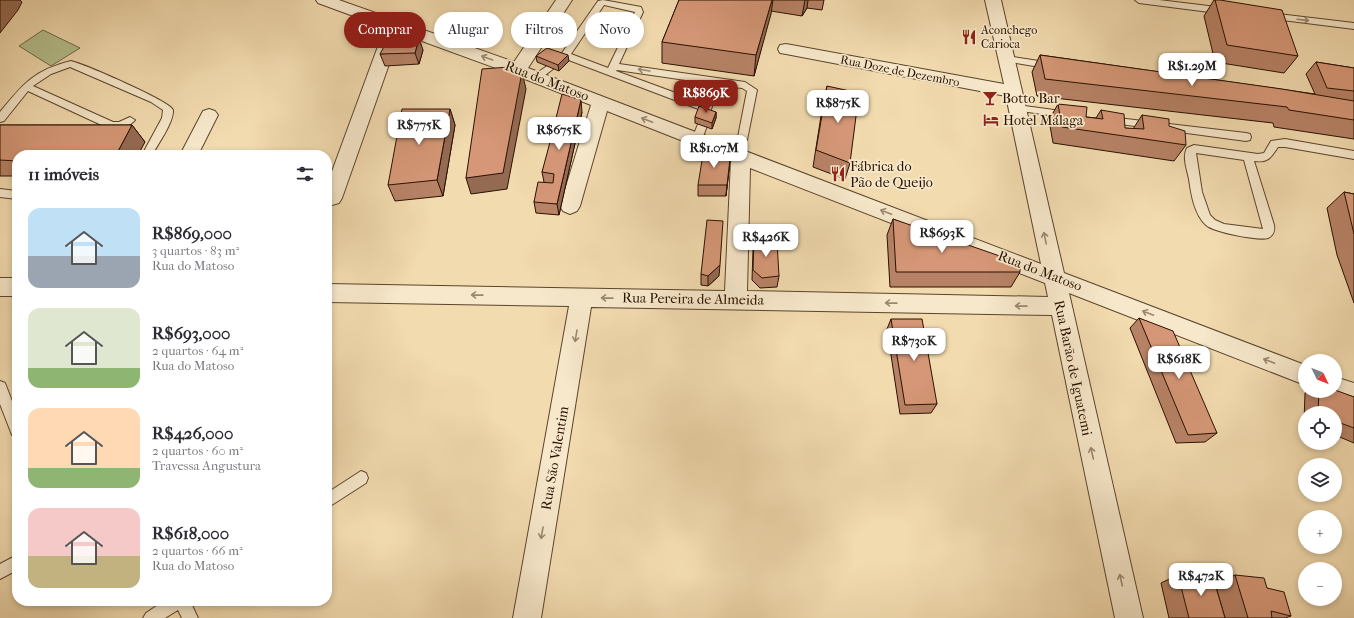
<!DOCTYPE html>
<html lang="pt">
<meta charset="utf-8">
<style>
:root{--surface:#fff;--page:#f7f7f7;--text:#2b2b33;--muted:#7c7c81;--accent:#8f2418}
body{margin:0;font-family:"IM FELL French Canon",serif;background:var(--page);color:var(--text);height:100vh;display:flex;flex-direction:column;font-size:15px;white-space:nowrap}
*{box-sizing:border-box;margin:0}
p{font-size:13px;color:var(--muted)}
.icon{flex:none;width:22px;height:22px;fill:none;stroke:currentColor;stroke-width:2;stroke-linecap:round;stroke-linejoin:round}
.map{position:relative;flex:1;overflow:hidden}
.side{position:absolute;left:12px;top:150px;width:320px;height:456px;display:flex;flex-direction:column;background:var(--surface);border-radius:16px;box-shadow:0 2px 6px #0003}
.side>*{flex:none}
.guide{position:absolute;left:344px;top:12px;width:380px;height:36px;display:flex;gap:8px}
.needle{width:26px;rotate:133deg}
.fabs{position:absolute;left:1298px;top:354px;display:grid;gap:8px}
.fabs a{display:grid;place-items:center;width:44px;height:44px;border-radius:50%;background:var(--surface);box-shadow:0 2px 6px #0003;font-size:20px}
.price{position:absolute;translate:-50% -34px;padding:0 9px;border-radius:8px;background:#fff;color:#222;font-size:13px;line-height:26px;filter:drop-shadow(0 1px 2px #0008)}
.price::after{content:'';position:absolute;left:50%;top:24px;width:12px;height:9px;margin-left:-6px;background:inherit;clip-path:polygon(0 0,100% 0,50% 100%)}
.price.current{background:var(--accent);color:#fff}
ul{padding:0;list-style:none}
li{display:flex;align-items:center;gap:12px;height:100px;padding:0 16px}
li span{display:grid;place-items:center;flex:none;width:112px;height:80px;border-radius:12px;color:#555}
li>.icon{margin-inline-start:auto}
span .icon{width:48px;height:48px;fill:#fffc;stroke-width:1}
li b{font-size:17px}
h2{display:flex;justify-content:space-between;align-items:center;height:48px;padding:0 16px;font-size:17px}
.pill{padding:0 14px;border-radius:18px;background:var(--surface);box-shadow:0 2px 6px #0003;font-size:14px;line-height:36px}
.pill.current{background:var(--accent);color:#fff}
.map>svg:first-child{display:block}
</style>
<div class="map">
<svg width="1354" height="618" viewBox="0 0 1354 618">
<rect width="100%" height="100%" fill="#f2dbaf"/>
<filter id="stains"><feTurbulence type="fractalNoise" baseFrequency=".005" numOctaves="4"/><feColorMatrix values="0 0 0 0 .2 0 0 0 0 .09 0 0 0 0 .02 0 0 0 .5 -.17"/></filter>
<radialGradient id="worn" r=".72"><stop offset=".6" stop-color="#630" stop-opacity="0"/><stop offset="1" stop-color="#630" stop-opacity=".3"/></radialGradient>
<path fill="#b6c18e" stroke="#706947" d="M43 30 80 48 51 66 19 46Z"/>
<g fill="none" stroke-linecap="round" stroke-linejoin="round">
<g stroke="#5b442c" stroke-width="2">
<g id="lane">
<path d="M603 0 641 7 643 12 619 64 745 82 757 90 747 140H739L738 137 747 91 742 88 715 85 714 100 709 116 705 117 700 114 701 110 566 59 561 61 558 60 556 58 562 53 598 1ZM604 5 635 12 608 68 571 54ZM617 70 706 83 703 103 616 71Z"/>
<path d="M1135 0H1159L1225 8 1229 11 1225 14 1139 3Z"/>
<path d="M1269 13 1354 23V29L1266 18 1265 16 1266 14Z"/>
<path d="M1007 56 1052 63 1057 66 1052 69 1004 61 1002 59 1004 57Z"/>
<path d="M71 61C84 64 172 102 173 110 174 122 158 144 152 155H142L162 118 163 110 151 102 70 67 51 74 33 86 113 122H119L130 117 135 120C129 127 117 131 108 128L28 91 4 121 0 122V112C23 84 34 70 71 61Z"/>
<path d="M550 64 553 65 555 67 553 69 540 79H534L532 77 534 75Z"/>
<path d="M1017 105 1069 112 1074 115 1069 118 1014 110 1012 108 1014 106Z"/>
<path d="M1109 117 1246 133 1250 134 1251 137 1250 140 1246 141 1105 122 1104 120 1105 118Z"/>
<path d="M702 123 707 126 701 142H693L692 139 698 124Z"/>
<path d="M1285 139 1354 151V159L1285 147H1278C1271 157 1269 163 1254 161L1274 225C1275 231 1274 235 1268 238 1259 241 1213 232 1206 225 1194 214 1191 193 1189 179 1187 169 1182 157 1187 148L1194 145 1258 154 1264 153 1271 141ZM1196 153 1244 160 1263 229 1224 224 1215 220 1210 215 1202 192Z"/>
<path d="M0 189 17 191V199L0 197Z"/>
<path d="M0 381 5 383 17 414V437L12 435 0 404Z"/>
<path d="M361 471 366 473 368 478 366 483 327 508V493Z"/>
<path d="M17 555V570L0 579V564Z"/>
<path d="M164 601H190L198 618H182L178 610 165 618H143L146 613Z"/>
</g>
</g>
<g stroke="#5b442c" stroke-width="2">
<g id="street">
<path d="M316 0H339L514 62 556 0H572L528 68 1041 264 1006 96 786 54 780 53 778 49 780 45 786 44 1004 84 985 0H1001L1064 273 1305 365V385L1069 293 1143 618H1115L1052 315 591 307 541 618H513L569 306 327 302V284L725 291 731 160 607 111 580 206 577 211 570 214 563 211 560 206 591 105 512 74 400 33 342 198 339 203 332 205 327 204V185L377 49 386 28 318 3ZM750 168 1045 283 1048 297 747 291Z"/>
<path d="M209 109 215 111 218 115 198 155H180L203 111Z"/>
<rect x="0" y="278" width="17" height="18"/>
<path d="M1335 377 1354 383V405L1327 394 1325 391H1335Z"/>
</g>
</g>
<use href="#lane" fill="#f7e8cb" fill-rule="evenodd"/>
<use href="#street" fill="#f7e8cb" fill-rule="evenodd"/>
</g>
<g fill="#b78266" stroke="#291100">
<path d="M679 0H824L822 10 807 8 802 16 771 11 754 76 662 63V42Z"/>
<path d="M1214 0H1220L1298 56 1284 73 1215 62 1204 16Z"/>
<path d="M423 50 419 64 385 66 380 54Z"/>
<path d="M1040 55 1315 94 1306 74 1316 62 1354 68V139L1274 127 1273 123 1037 96 1032 72Z"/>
<path d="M536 56 569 61 559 71 537 62Z"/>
<path d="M827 86 850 163 845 179 813 167 823 103Z"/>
<path d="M1058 104 1086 117 1096 118 1101 110 1125 128 1133 129 1142 115 1169 126 1186 145 1174 161 1053 143 1049 120Z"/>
<path d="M450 109 455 125 443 196 395 201 388 185Z"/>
<path d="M582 112 559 215 536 213 534 202 544 182 542 172 554 142 552 134Z"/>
<path d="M716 112V118L712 129 695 123V117Z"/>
<path d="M0 125H132L145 142 17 155V176H0Z"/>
<path d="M730 159 726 196H698V185Z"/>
<path d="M1344 192 1354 194V303L1337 255 1327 208Z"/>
<path d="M893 219 1020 272 1011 287H890L887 235Z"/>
<path d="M754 239 779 276 777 287 760 288 752 280 753 250Z"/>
<path d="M701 274 719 276 708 286 701 285Z"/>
<path d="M1139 318 1217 433 1205 442 1176 443 1130 328Z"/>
<path d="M891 319 937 404 931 413 900 414 887 329Z"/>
<path d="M1308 391H1335L1354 397V443L1335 435V413H1305V422L1304 421 1305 393Z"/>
<path d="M1178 575 1225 618H1169L1161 583Z"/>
<path d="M1235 575 1267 588 1291 616 1285 618H1225L1215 584Z"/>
</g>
<g fill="#956a53" stroke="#291100">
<path d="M0 0H20L22 2 18 10 0 33Z"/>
<path d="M772 0H773L771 14 754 76 756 55Z"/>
<path d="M805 0H808L807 8 802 16Z"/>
<path d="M419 38 423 50 419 64 415 53Z"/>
<path d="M568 55 569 61 559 71 558 65Z"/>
<path d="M522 72 526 89 507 189 471 194 466 178Z"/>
<path d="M581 100 582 112 559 215 557 204Z"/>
<path d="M450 109 455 125 443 196 437 180Z"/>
<path d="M716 112V118L712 129V123Z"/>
<path d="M132 125 145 142 138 155H116Z"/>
<path d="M730 159 729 171 726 196 727 185Z"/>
<path d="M720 265 719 276 708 286V276Z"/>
</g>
<g fill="#d59777" stroke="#291100">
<path d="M679 0H772L756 55 662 42Z"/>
<path d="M1215 0H1220L1282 10 1298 56 1227 45Z"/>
<path d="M394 28 419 38 415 53 380 54Z"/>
<path d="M547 48 568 55 558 65 536 56Z"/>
<path d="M1040 55 1282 89 1354 101V120L1289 110 1287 107 1045 79Z"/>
<path d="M1316 62 1354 68V91L1327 88Z"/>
<path d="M509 67 522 72 503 173 466 178 482 69Z"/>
<path d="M827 86 859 93 850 163 816 150Z"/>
<path d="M562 94 581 100 557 204 534 202 538 182 553 183 554 174 542 172 550 142 563 143 565 136 552 134Z"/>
<path d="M1058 104 1087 107 1086 117 1103 119 1101 110 1124 114 1125 128 1144 129 1142 115 1169 119V126L1185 131 1186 145 1062 127Z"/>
<path d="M699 106 716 112 712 123 695 117Z"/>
<path d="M402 109H450L437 180 388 185Z"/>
<path d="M0 125H132L116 155H17V161L0 160Z"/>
<path d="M704 148 730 159 727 185H698Z"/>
<path d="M1344 192 1354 194V234Z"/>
<path d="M893 219 1020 263V272H896Z"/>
<path d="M707 220 723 221 720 265 708 276 701 274Z"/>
<path d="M754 239 777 241 779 276 762 278 753 270Z"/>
<path d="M1139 318 1173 331 1217 433 1188 435Z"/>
<path d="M891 319H922L937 404 905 405Z"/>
<path d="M1335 390 1354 397V428L1335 421V413H1319L1318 412 1319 391H1335Z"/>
<path d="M1178 575 1213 577 1225 618H1189Z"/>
<path d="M1235 575 1264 578 1267 588 1284 592 1291 616 1271 611 1272 618H1248Z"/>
</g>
<defs><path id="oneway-shaft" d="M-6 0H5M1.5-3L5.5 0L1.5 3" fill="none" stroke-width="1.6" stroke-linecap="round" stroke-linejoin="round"/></defs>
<g stroke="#9a8770">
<use href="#oneway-shaft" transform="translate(1303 20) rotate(7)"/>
<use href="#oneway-shaft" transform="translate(487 58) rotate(-160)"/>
<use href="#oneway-shaft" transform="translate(644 70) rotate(-171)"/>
<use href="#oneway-shaft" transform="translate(647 120) rotate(-159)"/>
<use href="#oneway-shaft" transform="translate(886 212) rotate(-159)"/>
<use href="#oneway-shaft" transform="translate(1045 238) rotate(-102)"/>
<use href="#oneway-shaft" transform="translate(477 295) rotate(-179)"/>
<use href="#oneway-shaft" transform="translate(607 298) rotate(-179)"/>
<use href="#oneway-shaft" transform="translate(891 303) rotate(-179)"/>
<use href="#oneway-shaft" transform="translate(1021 306) rotate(-179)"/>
<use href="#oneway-shaft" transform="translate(1148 313) rotate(-159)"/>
<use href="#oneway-shaft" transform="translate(576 336) rotate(100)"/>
<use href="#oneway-shaft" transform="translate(1269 361) rotate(-159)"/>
<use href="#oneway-shaft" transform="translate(1092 453) rotate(-103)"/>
<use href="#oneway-shaft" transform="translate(542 533) rotate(100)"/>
<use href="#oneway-shaft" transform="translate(1121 580) rotate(-103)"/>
</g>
<defs>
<g id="restaurant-bare" transform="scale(1.2)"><path d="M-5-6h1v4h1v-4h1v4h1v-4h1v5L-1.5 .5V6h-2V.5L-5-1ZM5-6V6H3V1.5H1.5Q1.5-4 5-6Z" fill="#8f2418" stroke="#f7e8cb" stroke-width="2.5" paint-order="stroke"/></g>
<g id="bar-bare" transform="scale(1.2)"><path d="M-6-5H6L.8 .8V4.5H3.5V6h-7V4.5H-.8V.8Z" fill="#8f2418" stroke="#f7e8cb" stroke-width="2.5" paint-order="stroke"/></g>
<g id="hotel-bare" transform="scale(1.2)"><path d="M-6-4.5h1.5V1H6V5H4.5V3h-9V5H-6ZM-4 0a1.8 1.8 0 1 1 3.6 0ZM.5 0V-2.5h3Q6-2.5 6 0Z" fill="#8f2418" stroke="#f7e8cb" stroke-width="2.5" paint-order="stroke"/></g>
</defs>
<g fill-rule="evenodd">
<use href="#restaurant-bare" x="969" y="37"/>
<use href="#bar-bare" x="990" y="98"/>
<use href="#hotel-bare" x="991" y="120"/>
<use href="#restaurant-bare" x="838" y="174"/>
</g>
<g text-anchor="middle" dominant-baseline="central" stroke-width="3.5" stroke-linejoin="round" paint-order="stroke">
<g font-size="12" fill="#291100" stroke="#f7e8cb" text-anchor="start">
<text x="981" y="30">Aconchego<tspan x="981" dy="14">Carioca</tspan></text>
</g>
<g font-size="12" fill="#291100" stroke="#f7e8cb">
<text transform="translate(900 71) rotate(11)">Rua Doze de Dezembro</text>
</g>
<g font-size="14" fill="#291100" stroke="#f7e8cb">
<text transform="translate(547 81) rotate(21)">Rua do Matoso</text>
<text transform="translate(1040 271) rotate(21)">Rua do Matoso</text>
<text transform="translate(693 299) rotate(1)">Rua Pereira de Almeida</text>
<text transform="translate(1073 368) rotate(78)">Rua Barão de Iguatemi</text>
<text transform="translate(555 458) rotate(-80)">Rua São Valentim</text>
</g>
<g font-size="14" fill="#291100" stroke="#f7e8cb" text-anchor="start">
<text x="1002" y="98">Botto Bar</text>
<text x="1003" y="120">Hotel Málaga</text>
<text x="850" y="166">Fábrica do<tspan x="850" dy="16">Pão de Queijo</tspan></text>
</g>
</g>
<rect width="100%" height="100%" filter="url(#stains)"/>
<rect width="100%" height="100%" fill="url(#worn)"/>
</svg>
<div class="fabs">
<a><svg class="needle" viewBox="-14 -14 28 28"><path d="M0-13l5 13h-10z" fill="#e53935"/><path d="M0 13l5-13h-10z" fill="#7c7c81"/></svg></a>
<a><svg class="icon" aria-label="locate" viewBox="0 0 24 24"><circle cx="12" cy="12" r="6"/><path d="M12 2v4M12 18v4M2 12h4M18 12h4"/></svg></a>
<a><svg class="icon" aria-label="layers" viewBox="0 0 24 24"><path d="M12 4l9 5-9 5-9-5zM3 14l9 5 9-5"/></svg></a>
<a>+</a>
<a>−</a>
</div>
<b class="price" style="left:1192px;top:87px">R$1.29M</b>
<b class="price current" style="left:706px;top:114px">R$869K</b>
<b class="price" style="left:838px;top:124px">R$875K</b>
<b class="price" style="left:419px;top:146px">R$775K</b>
<b class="price" style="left:559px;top:151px">R$675K</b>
<b class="price" style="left:714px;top:169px">R$1.07M</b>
<b class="price" style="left:942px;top:254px">R$693K</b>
<b class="price" style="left:766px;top:258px">R$426K</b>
<b class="price" style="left:914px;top:362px">R$730K</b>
<b class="price" style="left:1179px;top:380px">R$618K</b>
<b class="price" style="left:1201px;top:597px">R$472K</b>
<div class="guide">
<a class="pill current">Comprar</a>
<a class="pill">Alugar</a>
<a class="pill">Filtros</a>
<a class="pill">Novo</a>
</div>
<section class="side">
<h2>11 imóveis<svg class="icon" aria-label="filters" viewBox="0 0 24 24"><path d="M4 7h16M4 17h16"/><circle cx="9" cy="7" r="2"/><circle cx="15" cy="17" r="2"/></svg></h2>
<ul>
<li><span style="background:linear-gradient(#bfe0f5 60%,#9aa5b1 0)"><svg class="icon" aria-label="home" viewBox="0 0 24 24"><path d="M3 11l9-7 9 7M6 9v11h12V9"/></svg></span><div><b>R$869,000</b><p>3 quartos · 83 m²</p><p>Rua do Matoso</p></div></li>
<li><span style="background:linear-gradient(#dfe7d0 75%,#8fb573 0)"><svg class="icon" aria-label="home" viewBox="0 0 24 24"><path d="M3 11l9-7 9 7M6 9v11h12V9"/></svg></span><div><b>R$693,000</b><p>2 quartos · 64 m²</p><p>Rua do Matoso</p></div></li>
<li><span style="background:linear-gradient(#ffd9b3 75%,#8fb573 0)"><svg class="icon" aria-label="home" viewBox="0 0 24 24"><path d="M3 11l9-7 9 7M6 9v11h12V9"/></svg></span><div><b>R$426,000</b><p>2 quartos · 60 m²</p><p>Travessa Angustura</p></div></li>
<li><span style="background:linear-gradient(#f6c9c9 60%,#c2b280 0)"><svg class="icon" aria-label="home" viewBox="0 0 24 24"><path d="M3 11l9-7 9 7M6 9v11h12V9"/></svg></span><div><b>R$618,000</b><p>2 quartos · 66 m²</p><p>Rua do Matoso</p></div></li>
</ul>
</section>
</div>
